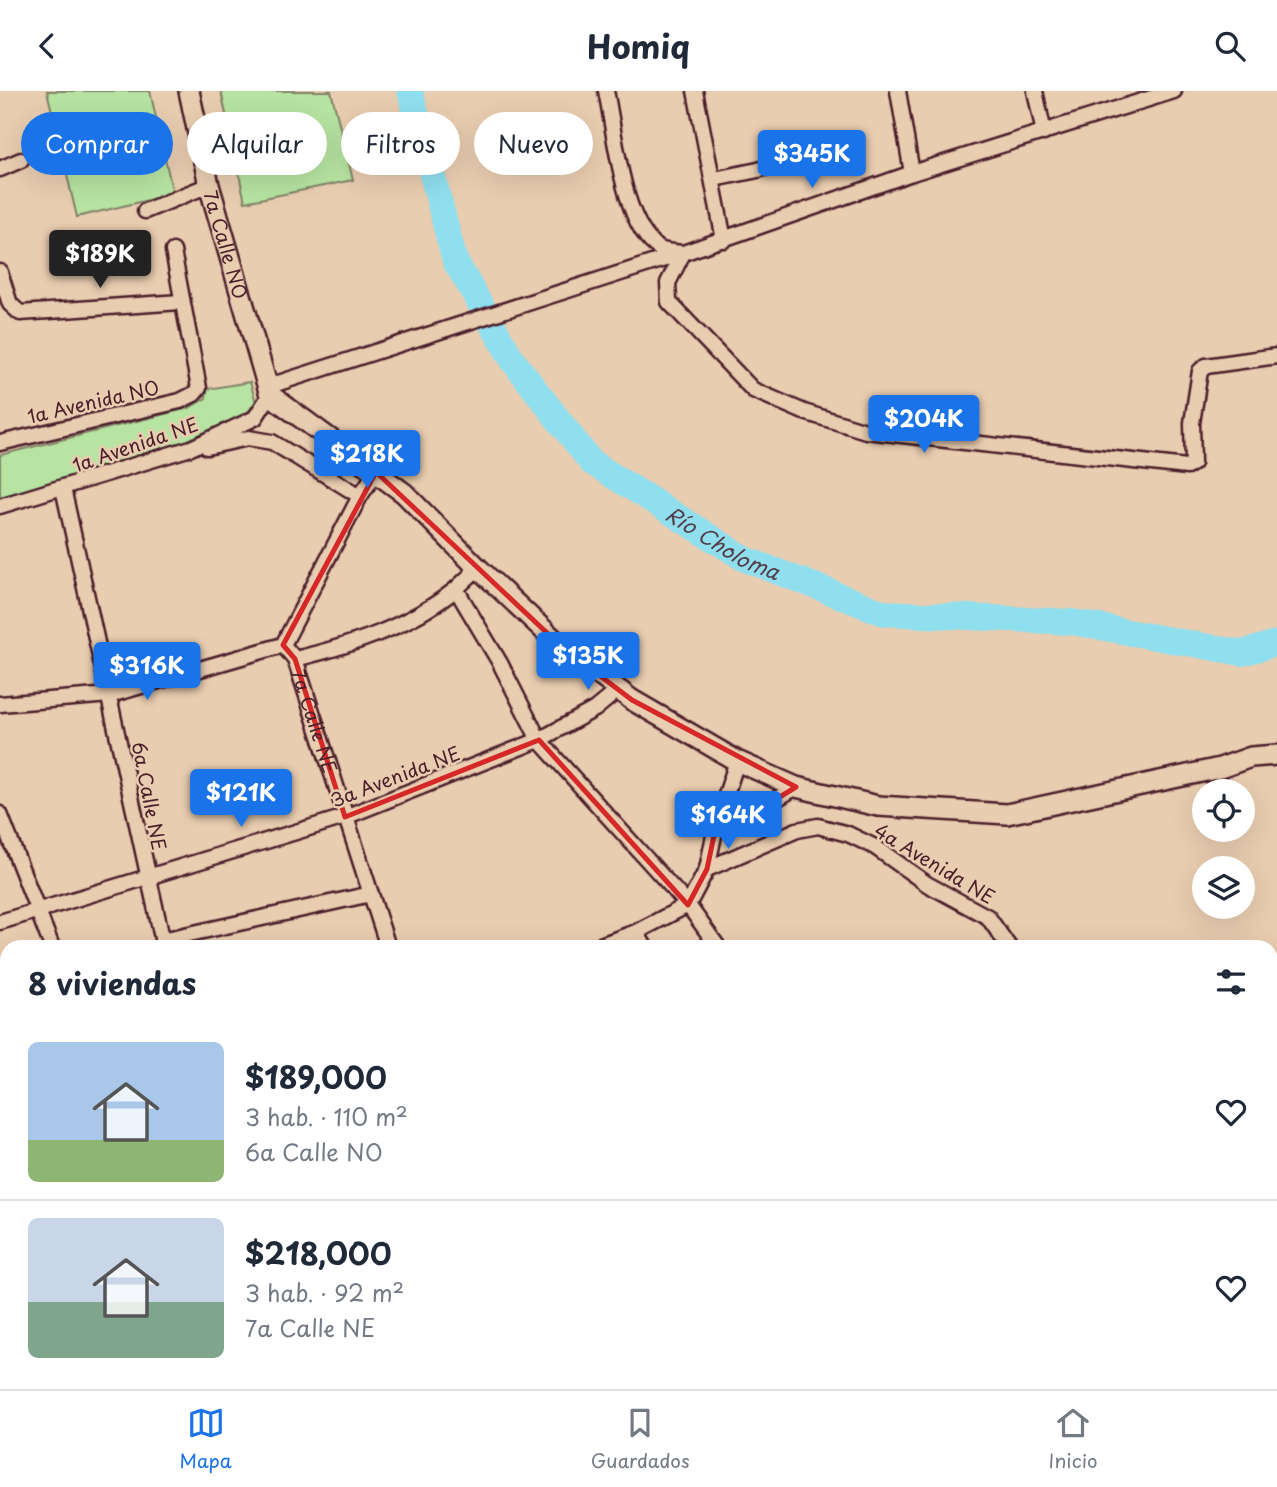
<!DOCTYPE html>
<html lang="es">
<meta charset="utf-8">
<style>
:root{--surface:#fff;--page:#f2f2f3;--text:#1f2937;--muted:#747a83;--line:#e0e1e3;--accent:#1a73e8}
body{margin:0;font-family:"Playpen Sans",sans-serif;background:var(--page);color:var(--text);height:100vh;display:flex;flex-direction:column;font-size:26px;white-space:nowrap}
*{box-sizing:border-box;margin:0}
p{font-size:23px;color:var(--muted)}
.icon{flex:none;width:38px;height:38px;fill:none;stroke:currentColor;stroke-width:2;stroke-linecap:round;stroke-linejoin:round}
.map{position:relative;flex:1;overflow:hidden}
.side{position:absolute;left:0px;top:849px;width:1278px;height:450px;display:flex;flex-direction:column;background:var(--surface);border-radius:21px 21px 0 0;box-shadow:0 7px 28px #0002}
.side>*{flex:none}
.banner{position:absolute;left:21px;top:21px;width:700px;height:63px;display:flex;gap:14px}
.buttons{position:absolute;left:1192px;top:688px;display:grid;gap:14px}
.buttons a{display:grid;place-items:center;width:63px;height:63px;border-radius:50%;background:var(--surface);box-shadow:0 7px 28px #0002;font-size:35px}
.price{position:absolute;translate:-50% -60px;padding:0 16px;border-radius:7px;background:var(--accent);color:#fff;font-size:23px;line-height:46px;filter:drop-shadow(0 2px 4px #0008)}
.price::after{content:'';position:absolute;left:50%;top:42px;width:21px;height:16px;margin-left:-10px;background:inherit;clip-path:polygon(0 0,100% 0,50% 100%)}
.price.on{background:#222;color:#fff}
ul{padding:0;list-style:none}
li{display:flex;align-items:center;gap:21px;height:175px;padding:0 28px}
li+li{border-top:2px solid var(--line)}
li span{display:grid;place-items:center;flex:none;width:196px;height:140px;border-radius:10px;color:#555}
li>.icon{margin-inline-start:auto}
span .icon{width:84px;height:84px;fill:#fffc;stroke-width:1}
li b{font-size:30px}
h2{display:flex;justify-content:space-between;align-items:center;height:84px;padding:0 28px;font-size:30px}
.chip{padding:0 24px;border-radius:32px;background:var(--surface);box-shadow:0 7px 28px #0002;font-size:24px;line-height:63px}
.chip.on{background:var(--accent);color:#fff}
header{display:flex;justify-content:space-between;align-items:center;height:91px;padding:0 28px;background:var(--surface);font-size:32px;font-weight:700}
.tabs{display:flex;justify-content:space-around;align-items:center;height:98px;border-top:2px solid var(--line);background:var(--surface);font-size:19px;color:var(--muted)}
.tabs a{display:grid;justify-items:center;gap:4px}
.tabs .on{color:var(--accent)}
.map>svg:first-child{display:block}
</style>
<header><svg class="icon" aria-label="back" viewBox="0 0 24 24"><path d="M15 5l-7 7 7 7"/></svg>Homiq<svg class="icon" aria-label="search" viewBox="0 0 24 24"><circle cx="10" cy="10" r="6"/><path d="M15 15l6 6"/></svg></header>
<div class="map">
<svg width="1277" height="1298" viewBox="0 0 1277 1298">
<rect width="100%" height="100%" fill="#e9cdb0"/>
<filter id="ink" filterUnits="userSpaceOnUse"><feTurbulence type="fractalNoise" baseFrequency=".0143" numOctaves="2"/><feDisplacementMap in="SourceGraphic" scale="14" xChannelSelector="R" yChannelSelector="G"/><feConvolveMatrix kernelMatrix="1 2 1 2 8 2 1 2 1" color-interpolation-filters="sRGB"/></filter>
<g filter="url(#ink)">
<g fill="#b7e4a2" stroke="#808266" stroke-width="2">
<path d="M47 0H150L173 103 77 126Z"/>
<path d="M221 0H331L353 89 245 111Z"/>
<path d="M250 291 256 311C233 352 51 392 0 406V364L189 317 206 307 207 298Z"/>
<path d="M7 1096V1292H77L59 1298H0V1098Z"/>
</g>
<g fill="none" stroke-linecap="round" stroke-linejoin="round">
<path stroke="#90dfef" stroke-width="26" id="s1" d="M410 0 455 170 514 271 591 371 745 468 884 522 1072 531 1242 562 1277 552"/>
<g stroke="#4a1f2b" stroke-width="19">
<g id="street">
<path d="M606 0C615 40 622 136 660 158 666 161 676 161 682 162"/>
<path d="M695 0 724 149"/>
<path d="M898 0 912 82 1174 0"/>
<path d="M1035 0 1044 42"/>
<path d="M0 78 21 69"/>
<path d="M912 82 683 162 668 192 669 211 753 299 804 321 866 340 1187 376 1193 372 1192 332 1200 280 1206 275 1277 265"/>
<path d="M714 88 758 79 836 54"/>
<path d="M145 120 209 94"/>
<path d="M0 181 10 213 20 222 181 211"/>
<path d="M266 296 683 162"/>
<path d="M0 352 180 310 194 303 199 297 173 160"/>
<path d="M207 356 248 347 272 351 360 405"/>
<path id="s2" d="M376 381 360 405 283 554 295 568 388 856"/>
<path d="M63 397 164 856"/>
<path d="M0 415 191 357 255 327 270 304"/>
<path d="M478 477 456 498 500 572 539 649 688 814 718 856"/>
<path d="M295 568C352 554 409 536 456 498"/>
<path d="M0 613 110 604 283 554"/>
<path d="M0 723 52 856"/>
<path d="M716 735 754 722 796 696"/>
<path d="M707 778 716 735 737 670"/>
<path d="M0 831 345 726 539 649 595 618 618 599"/>
<path d="M636 841 645 856"/>
<path d="M162 849 371 803"/>
<path d="M595 856 636 841 688 814 707 778 797 739 818 735 848 743 875 756 927 793 988 826 1009 856"/>
<path d="M1270 940 1277 937"/>
<path d="M0 1045 7 1043"/>
<path d="M1270 1051H1277"/>
<path d="M1270 1066 1277 1103"/>
<path d="M149 1292 151 1298"/>
<path d="M233 1292 236 1298"/>
<path d="M313 1292 315 1298"/>
<path d="M664 1292 665 1298"/>
<path d="M1143 1292 1146 1298"/>
</g>
</g>
<g stroke="#4a1f2b" stroke-width="24">
<g id="secondary">
<path id="s3" d="M189 0 209 94 270 304 404 402 478 477 562 556 632 609 737 670 796 696 878 715 1007 723 1220 677 1251 666 1277 664"/>
<path d="M1270 1200 1277 1199"/>
<path d="M724 1298 759 1292"/>
</g>
</g>
<use href="#street" stroke="#e9cdb0" stroke-width="14"/>
<use href="#secondary" stroke="#e9cdb0" stroke-width="19"/>
</g>
</g>
<path fill="none" stroke="#d62828" stroke-width="5" stroke-linejoin="round" d="M376 381 562 556 632 609 796 696 754 722 716 735 707 778 688 814 539 649 345 726 295 568 283 554Z"/>
<g text-anchor="middle" dominant-baseline="central" stroke-width="5" stroke-linejoin="round" paint-order="stroke">
<g font-size="19" fill="#4a1f2b" stroke="#e9cdb0">
<text stroke="none"><textPath href="#s3" startOffset="158">7a Calle NO</textPath></text>
<text transform="translate(93 310) rotate(-13)">1a Avenida NO</text>
<text transform="translate(135 353) rotate(-19)">1a Avenida NE</text>
<text stroke="none"><textPath href="#s2" startOffset="280">7a Calle NE</textPath></text>
<text transform="translate(395 685) rotate(-21)">3a Avenida NE</text>
<text transform="translate(150 705) rotate(79)">6a Calle NE</text>
<text transform="translate(935 772) rotate(31)">4a Avenida NE</text>
</g>
<g font-size="21" font-style="italic" fill="#543c48" stroke="#e9cdb0">
<text stroke="none"><textPath href="#s1" startOffset="574">Río Choloma</textPath></text>
</g>
</g>
</svg>
<div class="buttons">
<a><svg class="icon" aria-label="locate" viewBox="0 0 24 24"><circle cx="12" cy="12" r="6"/><path d="M12 2v4M12 18v4M2 12h4M18 12h4"/></svg></a>
<a><svg class="icon" aria-label="layers" viewBox="0 0 24 24"><path d="M12 4l9 5-9 5-9-5zM3 14l9 5 9-5"/></svg></a>
</div>
<b class="price" style="left:812px;top:99px">$345K</b>
<b class="price on" style="left:100px;top:199px">$189K</b>
<b class="price" style="left:924px;top:364px">$204K</b>
<b class="price" style="left:367px;top:399px">$218K</b>
<b class="price" style="left:588px;top:601px">$135K</b>
<b class="price" style="left:147px;top:611px">$316K</b>
<b class="price" style="left:241px;top:738px">$121K</b>
<b class="price" style="left:728px;top:760px">$164K</b>
<div class="banner">
<a class="chip on">Comprar</a>
<a class="chip">Alquilar</a>
<a class="chip">Filtros</a>
<a class="chip">Nuevo</a>
</div>
<section class="side">
<h2>8 viviendas<svg class="icon" aria-label="filters" viewBox="0 0 24 24"><path d="M4 7h16M4 17h16"/><circle cx="9" cy="7" r="2"/><circle cx="15" cy="17" r="2"/></svg></h2>
<ul>
<li><span style="background:linear-gradient(#a9c7e8 70%,#8fb573 0)"><svg class="icon" aria-label="home" viewBox="0 0 24 24"><path d="M3 11l9-7 9 7M6 9v11h12V9"/></svg></span><div><b>$189,000</b><p>3 hab. · 110 m²</p><p>6a Calle NO</p></div><svg class="icon" aria-label="heart" viewBox="0 0 24 24"><path d="M12 20l-8-8c-3-5 5-10 8-4 3-6 11-1 8 4z"/></svg></li>
<li><span style="background:linear-gradient(#c9d6e8 60%,#7fa58c 0)"><svg class="icon" aria-label="home" viewBox="0 0 24 24"><path d="M3 11l9-7 9 7M6 9v11h12V9"/></svg></span><div><b>$218,000</b><p>3 hab. · 92 m²</p><p>7a Calle NE</p></div><svg class="icon" aria-label="heart" viewBox="0 0 24 24"><path d="M12 20l-8-8c-3-5 5-10 8-4 3-6 11-1 8 4z"/></svg></li>
</ul>
</section>
</div>
<nav class="tabs">
<a class="on"><svg class="icon" aria-label="map" viewBox="0 0 24 24"><path d="M3 6l6-2 6 2 6-2v14l-6 2-6-2-6 2zM9 4v14M15 6v14"/></svg>Mapa</a>
<a><svg class="icon" aria-label="saved" viewBox="0 0 24 24"><path d="M7 4h10v16l-5-4-5 4z"/></svg>Guardados</a>
<a><svg class="icon" aria-label="home" viewBox="0 0 24 24"><path d="M3 11l9-7 9 7M6 9v11h12V9"/></svg>Inicio</a>
</nav>
